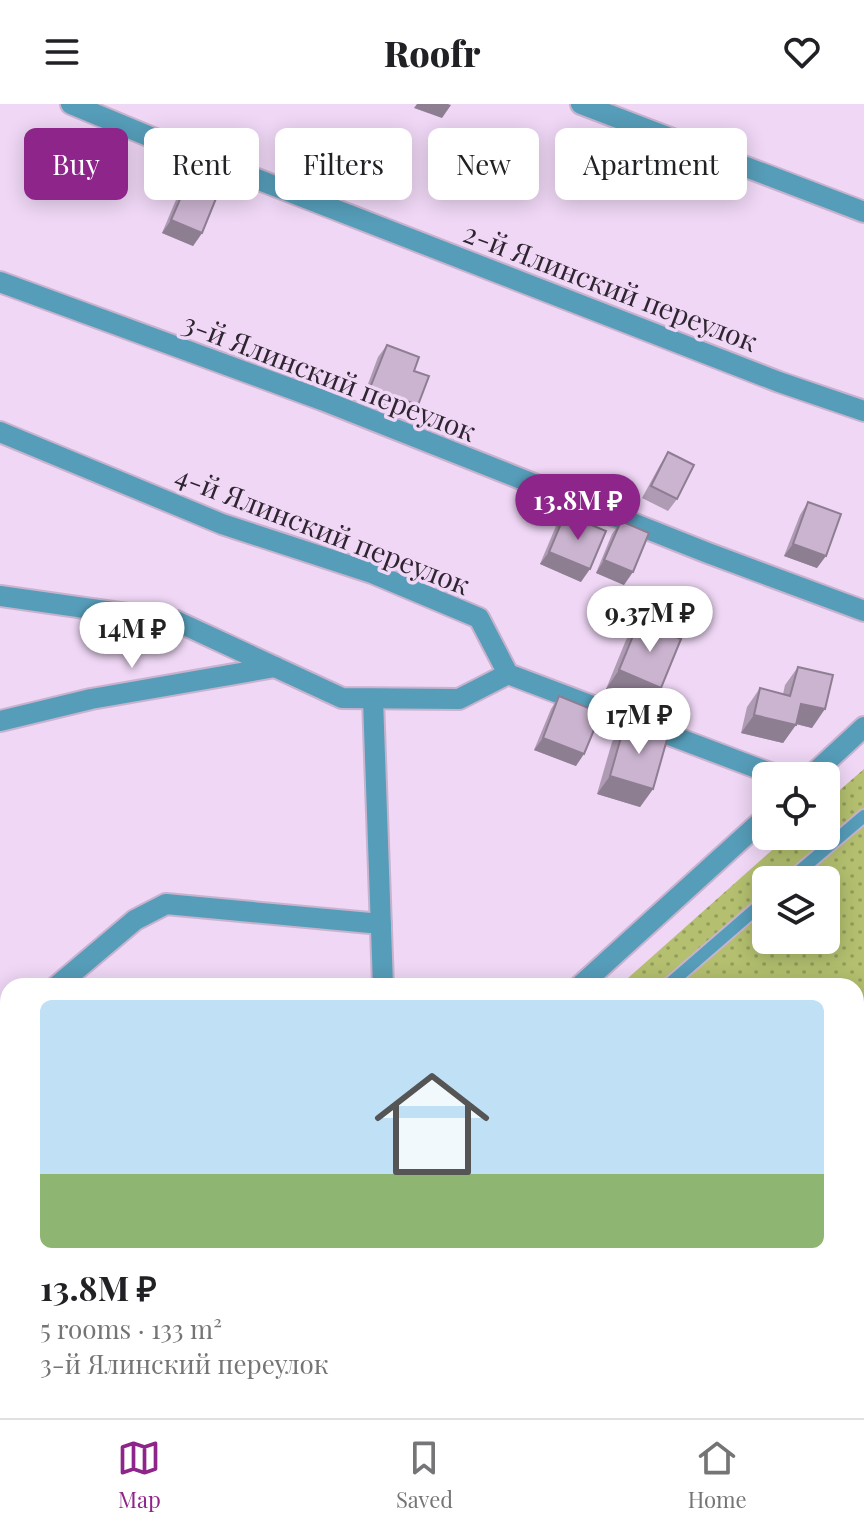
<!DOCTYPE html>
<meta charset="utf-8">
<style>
:root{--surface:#fff;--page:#f6f6f6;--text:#202124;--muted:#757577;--line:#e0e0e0;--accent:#8e258a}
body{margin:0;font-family:"Playfair Display",serif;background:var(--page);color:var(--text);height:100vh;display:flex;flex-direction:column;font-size:30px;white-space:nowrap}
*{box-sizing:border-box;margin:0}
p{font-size:26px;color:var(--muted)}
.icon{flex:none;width:44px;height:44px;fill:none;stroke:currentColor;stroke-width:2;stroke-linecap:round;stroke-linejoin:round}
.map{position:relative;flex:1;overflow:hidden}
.side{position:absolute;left:0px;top:874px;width:864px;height:440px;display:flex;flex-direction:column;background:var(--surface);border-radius:24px 24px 0 0;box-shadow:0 4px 20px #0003}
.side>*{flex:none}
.banner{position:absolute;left:24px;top:24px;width:816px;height:72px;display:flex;gap:16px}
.fabs{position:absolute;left:752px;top:658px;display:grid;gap:16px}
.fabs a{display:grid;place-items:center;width:88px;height:88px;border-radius:12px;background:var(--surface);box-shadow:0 4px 20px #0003;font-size:40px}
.price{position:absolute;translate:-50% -68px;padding:0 18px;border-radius:28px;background:#fff;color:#222;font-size:26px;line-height:52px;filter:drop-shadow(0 2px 4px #0008)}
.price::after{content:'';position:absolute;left:50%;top:48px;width:24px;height:18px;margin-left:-12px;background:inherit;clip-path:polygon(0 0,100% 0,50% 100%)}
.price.on{background:var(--accent);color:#fff}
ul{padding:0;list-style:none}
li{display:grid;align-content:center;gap:16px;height:424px;padding:0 40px}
li span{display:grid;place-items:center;height:248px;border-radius:12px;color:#555}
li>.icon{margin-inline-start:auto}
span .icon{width:144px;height:144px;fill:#fffc;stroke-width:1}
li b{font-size:34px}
.tag{padding:0 28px;border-radius:12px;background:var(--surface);box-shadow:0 4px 20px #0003;font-size:28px;line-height:72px}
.tag.on{background:var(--accent);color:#fff}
header{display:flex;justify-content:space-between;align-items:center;height:104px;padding:0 40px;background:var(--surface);font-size:36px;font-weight:800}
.tab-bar{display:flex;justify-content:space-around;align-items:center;height:112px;border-top:2px solid var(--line);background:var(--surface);font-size:22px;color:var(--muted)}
.tab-bar a{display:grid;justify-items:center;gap:4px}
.tab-bar .on{color:var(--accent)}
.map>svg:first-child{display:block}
</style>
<header><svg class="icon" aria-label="menu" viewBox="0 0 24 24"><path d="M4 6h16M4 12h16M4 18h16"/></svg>Roofr<svg class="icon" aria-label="heart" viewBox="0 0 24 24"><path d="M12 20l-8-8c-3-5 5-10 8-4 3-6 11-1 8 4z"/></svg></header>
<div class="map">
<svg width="864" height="1314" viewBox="0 0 864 1314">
<defs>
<pattern id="grass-dots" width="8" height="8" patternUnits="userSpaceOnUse" patternTransform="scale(2)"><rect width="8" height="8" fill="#b4c06f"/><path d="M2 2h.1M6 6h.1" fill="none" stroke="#939c5c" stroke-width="1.8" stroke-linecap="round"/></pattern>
</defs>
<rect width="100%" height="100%" fill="#efd7f5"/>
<path fill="url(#grass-dots)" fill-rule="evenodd" d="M864 665V1314H122L131 1306H856V882H619L788 732H826V698ZM766 776H826V836H766Z"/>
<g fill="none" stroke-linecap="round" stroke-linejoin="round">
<g stroke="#c8b3ce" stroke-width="16">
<g id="service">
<path d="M789 776 864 712"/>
<path d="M667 882 766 796"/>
<path d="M166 1314 176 1306"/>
</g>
</g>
<g stroke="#c8b3ce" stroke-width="24">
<g id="minor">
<path d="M71 0 182 46 779 278 864 307"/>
<path d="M581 0 864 108"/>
<path d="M0 178 322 296 708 449 864 507"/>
<path d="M0 328 222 420 372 469 479 514 508 570 778 672"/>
<path d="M0 492 176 517 342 594 459 595 508 570"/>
<path d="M373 595 383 882"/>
<path d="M0 617 91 595 275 563"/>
<path d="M811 672 864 623"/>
<path d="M57 882 135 816 166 800 381 820"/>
<path d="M580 882 766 713"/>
<path d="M0 930 8 923"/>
<path d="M0 1118 8 1122"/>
<path d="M0 1224 8 1217"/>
<path d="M83 1314 92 1306"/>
</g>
</g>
<use href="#service" stroke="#569db9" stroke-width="12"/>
<use href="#minor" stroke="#569db9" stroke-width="20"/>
</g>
<g fill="#af9bb3">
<path d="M187 79 202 129 193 142 162 129 178 91Z"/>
<path d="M387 241 418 301 409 314 362 296 378 253Z"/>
<path d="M668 348 677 395 668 407 642 394 660 361Z"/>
<path d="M808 398 817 464 784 452 800 411Z"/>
<path d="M565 410 581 478 540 460 556 422Z"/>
<path d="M621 417 624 481 596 469 612 430Z"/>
<path d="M639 517 649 602 606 585 626 536Z"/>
<path d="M798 563 812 624 796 620 783 639 741 629 747 603 760 584 783 590 785 581Z"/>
<path d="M559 592 576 662 534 646 551 605Z"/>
<path d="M625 619 653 685 640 703 597 690 612 638Z"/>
</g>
<g fill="#8e7e92">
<path d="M417 0H448L451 1 442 14 414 4Z"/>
<path d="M171 116 202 129 193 142 162 129Z"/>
<path d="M370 284 418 301 409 314 362 296Z"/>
<path d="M793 440 826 452 817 464 784 452Z"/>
<path d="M549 448 590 465 581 478 540 460Z"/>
<path d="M604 456 633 468 624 481 596 469Z"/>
<path d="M619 566 661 584 649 602 606 585Z"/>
<path d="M801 600 825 605 812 624 788 618Z"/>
<path d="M754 611 796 621 783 639 741 629Z"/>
<path d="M543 634 584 650 576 662 534 646Z"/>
<path d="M610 672 653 685 640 703 597 690Z"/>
</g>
<g fill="#cbb4d0" stroke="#8e7e92" stroke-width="2">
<path d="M187 79 217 92 202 129 171 116Z"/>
<path d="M387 241 419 253 414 267 429 272 418 301 370 284Z"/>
<path d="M668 348 694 361 677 395 651 382Z"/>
<path d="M808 398 841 410 826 452 793 440Z"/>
<path d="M565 410 606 427 590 465 549 448Z"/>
<path d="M621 417 649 429 633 468 604 456Z"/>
<path d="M639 517 681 535 661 584 619 566Z"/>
<path d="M798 563 833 571 825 605 801 600 796 621 754 611 760 584 790 592Z"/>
<path d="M559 592 601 609 584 650 543 634Z"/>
<path d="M625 619 668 632 653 685 610 672Z"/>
</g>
<g text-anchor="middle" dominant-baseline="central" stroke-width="7" stroke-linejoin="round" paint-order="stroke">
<g font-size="28" fill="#2e2530" stroke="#efd7f5">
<text transform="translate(611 182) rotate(21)">2-й Ялинский переулок</text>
<text transform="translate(330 272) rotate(21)">3-й Ялинский переулок</text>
<text transform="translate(323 425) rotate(21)">4-й Ялинский переулок</text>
</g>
</g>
</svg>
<div class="fabs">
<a><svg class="icon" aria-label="locate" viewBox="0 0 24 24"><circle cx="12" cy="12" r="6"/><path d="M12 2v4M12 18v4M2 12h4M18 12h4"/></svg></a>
<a><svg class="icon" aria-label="layers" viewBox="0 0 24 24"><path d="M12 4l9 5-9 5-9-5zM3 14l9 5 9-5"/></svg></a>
</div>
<b class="price on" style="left:578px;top:438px">13.8M ₽</b>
<b class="price" style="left:650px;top:550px">9.37M ₽</b>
<b class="price" style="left:132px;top:566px">14M ₽</b>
<b class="price" style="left:639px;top:652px">17M ₽</b>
<div class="banner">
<a class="tag on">Buy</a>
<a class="tag">Rent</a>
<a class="tag">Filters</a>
<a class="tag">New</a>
<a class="tag">Apartment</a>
</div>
<section class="side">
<ul>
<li><span style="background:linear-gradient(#bfe0f5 70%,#8fb573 0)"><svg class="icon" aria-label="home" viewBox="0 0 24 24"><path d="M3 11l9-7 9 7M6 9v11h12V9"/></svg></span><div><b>13.8M ₽</b><p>5 rooms · 133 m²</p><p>3-й Ялинский переулок</p></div></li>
</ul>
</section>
</div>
<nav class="tab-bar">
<a class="on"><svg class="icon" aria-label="map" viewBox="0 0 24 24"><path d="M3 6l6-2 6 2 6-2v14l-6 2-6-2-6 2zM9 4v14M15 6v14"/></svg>Map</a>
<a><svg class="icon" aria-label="saved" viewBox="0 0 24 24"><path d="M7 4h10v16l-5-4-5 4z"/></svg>Saved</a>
<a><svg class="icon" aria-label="home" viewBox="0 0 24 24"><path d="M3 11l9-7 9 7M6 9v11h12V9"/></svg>Home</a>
</nav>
